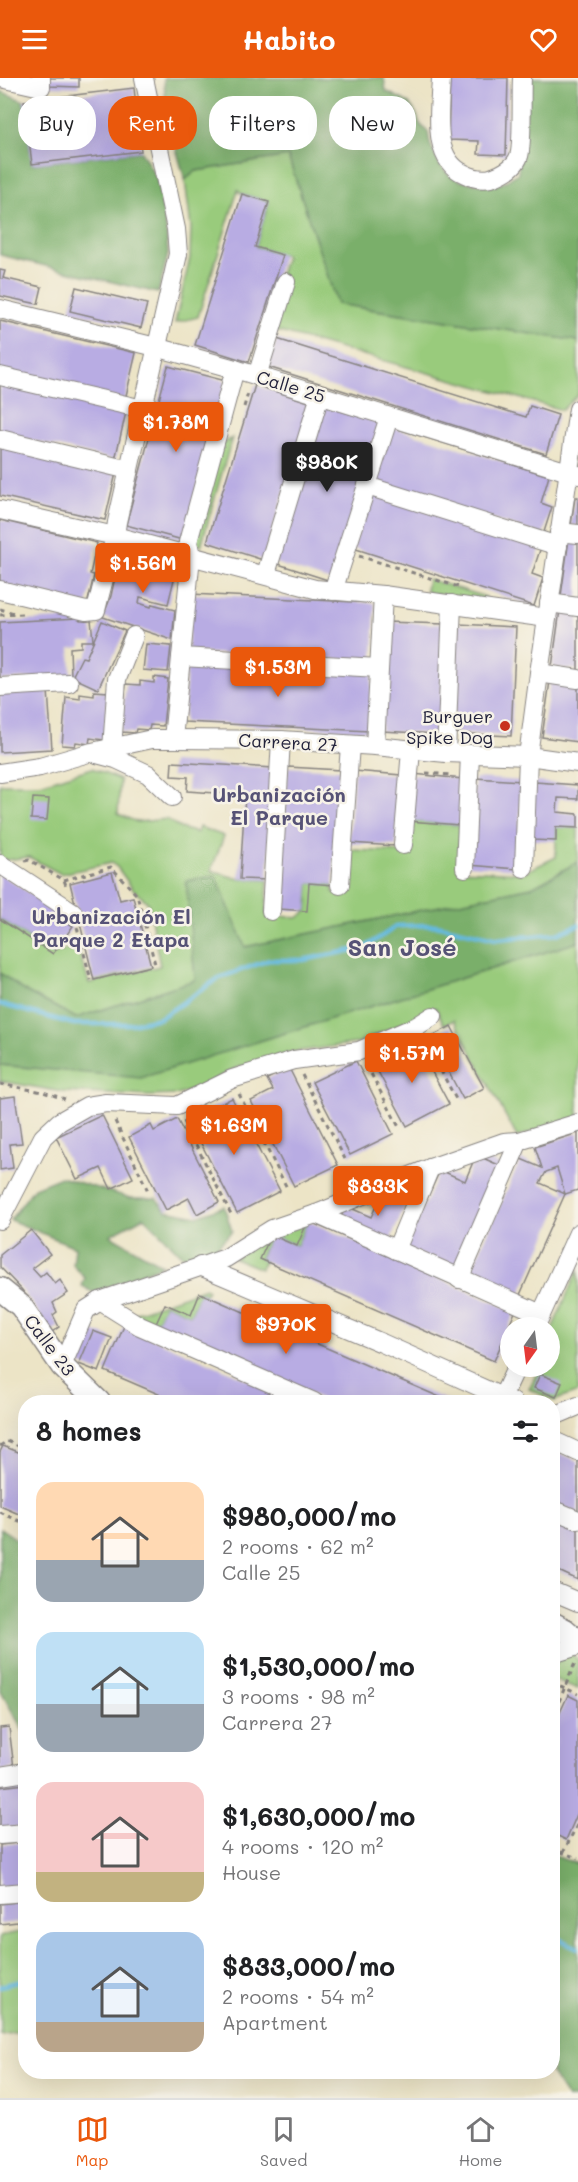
<!DOCTYPE html>
<meta charset="utf-8">
<style>
:root{--surface:#fff;--page:#f2f2f2;--text:#202124;--muted:#757577;--line:#e0e0e0;--accent:#ea580c}
body{margin:0;font-family:Mali,sans-serif;background:var(--page);color:var(--text);height:100vh;display:flex;flex-direction:column;font-size:22px;white-space:nowrap}
*{box-sizing:border-box;margin:0}
p{font-size:20px;color:var(--muted)}
.icon{flex:none;width:33px;height:33px;fill:none;stroke:currentColor;stroke-width:2;stroke-linecap:round;stroke-linejoin:round}
.map{position:relative;flex:1;overflow:hidden}
.drawer{position:absolute;left:18px;top:1317px;width:542px;height:684px;display:flex;flex-direction:column;background:var(--surface);border-radius:24px;box-shadow:0 6px 24px #0002}
.drawer>*{flex:none}
.guide{position:absolute;left:18px;top:18px;width:543px;height:54px;display:flex;gap:12px}
.needle{width:39px;rotate:194deg}
.controls{position:absolute;left:500px;top:1239px;display:grid;gap:12px}
.controls a{display:grid;place-items:center;width:60px;height:60px;border-radius:50%;background:var(--surface);box-shadow:0 6px 24px #0002;font-size:30px}
.price{position:absolute;translate:-50% -51px;padding:0 14px;border-radius:6px;background:var(--accent);color:#fff;font-size:20px;line-height:39px;filter:drop-shadow(0 2px 3px #0008)}
.price::after{content:'';position:absolute;left:50%;top:36px;width:18px;height:14px;margin-left:-9px;background:inherit;clip-path:polygon(0 0,100% 0,50% 100%)}
.price.current{background:#222;color:#fff}
ul{padding:0;list-style:none}
li{display:flex;align-items:center;gap:18px;height:150px;padding:0 18px}
li span{display:grid;place-items:center;flex:none;width:168px;height:120px;border-radius:18px;color:#555}
li>.icon{margin-inline-start:auto}
span .icon{width:72px;height:72px;fill:#fffc;stroke-width:1}
li b{font-size:26px}
h2{display:flex;justify-content:space-between;align-items:center;height:72px;padding:0 18px;font-size:26px}
.pill{padding:0 21px;border-radius:24px;background:var(--surface);box-shadow:0 6px 24px #0002;font-size:21px;line-height:54px}
.pill.current{background:var(--accent);color:#fff}
header{display:flex;justify-content:space-between;align-items:center;height:78px;padding:0 18px;background:var(--accent);color:#fff;font-size:27px;font-weight:700}
.menu{display:flex;justify-content:space-around;align-items:center;height:84px;border-top:2px solid var(--line);background:var(--surface);font-size:16px;color:var(--muted)}
.menu a{display:grid;justify-items:center;gap:3px}
.menu .current{color:var(--accent)}
.map>svg:first-child{display:block}
</style>
<header><svg class="icon" aria-label="menu" viewBox="0 0 24 24"><path d="M4 6h16M4 12h16M4 18h16"/></svg>Habito<svg class="icon" aria-label="heart" viewBox="0 0 24 24"><path d="M12 20l-8-8c-3-5 5-10 8-4 3-6 11-1 8 4z"/></svg></header>
<div class="map">
<svg width="578" height="2020" viewBox="0 0 578 2020">
<rect width="100%" height="100%" fill="#f7f3e8"/>
<filter id="ink" filterUnits="userSpaceOnUse"><feTurbulence type="fractalNoise" baseFrequency=".0167" numOctaves="2"/><feDisplacementMap in="SourceGraphic" scale="12" xChannelSelector="R" yChannelSelector="G"/><feConvolveMatrix kernelMatrix="1 2 1 2 8 2 1 2 1" color-interpolation-filters="sRGB"/></filter>
<filter id="wash" filterUnits="userSpaceOnUse"><feTurbulence type="fractalNoise" baseFrequency=".008" numOctaves="4" result="noise"/><feDisplacementMap in="SourceGraphic" scale="24" xChannelSelector="R" yChannelSelector="G"/><feGaussianBlur stdDeviation="1.35" result="paint"/><feColorMatrix in="noise" values="0 0 0 0 0 0 0 0 0 0 0 0 0 0 0 0 0 1.4 0 .05"/><feComposite in="paint" operator="in"/></filter>
<g filter="url(#wash)">
<rect width="100%" height="100%" fill="#ece4c6"/>
<g fill="#99cb7b" stroke="#5e765b" stroke-width="1.5">
<path d="M288 78 337 226 578 263V316L562 332 276 253 279 200 286 178 255 169 269 124 242 116 238 112 198 239 175 245 190 180 191 149 185 102 196 93Z"/>
<path d="M232 360 201 468 193 462 219 368Z"/>
<path d="M428 501 486 519 485 523 430 515 426 512Z"/>
<path d="M92 690 120 702 118 736 137 744 167 741 180 750 197 755 199 749 224 758 211 793 240 801 268 802 266 836 297 840 307 833 309 805 333 807V814L346 815 351 772 406 774 409 743 459 747 460 792 523 795 556 779V749L578 750V784L532 809 244 869 216 798 186 803 196 902 76 940 25 913 0 895V841L53 876 77 868 89 905 160 888 148 825 133 811 117 789 111 785 61 796 29 779 6 782 0 779V706H40Z"/>
<path d="M578 864V1040L517 1059 454 942 444 947 436 930 358 965 293 974 236 990 199 1010 177 1017 150 1018 63 1014 0 1003V987L141 999Z"/>
<path d="M308 1143 297 1168 270 1157 260 1180 264 1183 261 1191 234 1180 271 1157Z"/>
<path d="M578 1191V1314L554 1323 529 1311 540 1289 549 1288 550 1256Z"/>
<path d="M205 1210 208 1212 205 1217 200 1215 191 1237 165 1226 155 1248 128 1238Z"/>
<path d="M552 1562 562 1567 578 1582V1611L552 1600Z"/>
<path d="M25 1853V1953L0 1957V1858Z"/>
</g>
<g fill="#7aaf6b" stroke="#4e6853" stroke-width="1.5">
<path d="M164 0H384L386 13 409 25 416 35 420 46 428 54 430 66 439 86 449 97 461 103 488 108 503 105 518 95 530 0H578V263L337 226 288 78 196 93 185 102 166 35Z"/>
<path d="M0 13 24 23 32 86 141 73 157 101 166 150 168 176 158 215 0 177Z"/>
<path d="M578 784V864L141 1000 0 987V895L25 913 76 940 195 902 186 803 216 798 245 869 532 809Z"/>
<path d="M61 1099 131 1120H156L166 1132 197 1138 224 1128 232 1153 216 1170 184 1180 144 1139 110 1157 162 1187 94 1215 82 1208 85 1200 73 1187 75 1169 10 1142 34 1110Z"/>
<path d="M0 1450 25 1467V1656L0 1612Z"/>
<path d="M552 1777 578 1786V2020H567L550 1994H552Z"/>
</g>
<g fill="none" stroke-linecap="round" stroke-linejoin="round">
<g stroke="#64bae1" stroke-width="4.5">
<path d="M0 926 74 946H131L160 940 219 900 269 882H303L364 870 397 848 436 847 497 861 557 856 578 847"/>
<path d="M552 1858 578 1870"/>
<path d="M0 1908 26 1902"/>
</g>
</g>
<g id="blocks">
<g fill="#b8ace3" fill-rule="evenodd">
<path d="M48 0H79V9L48 8Z"/>
<path d="M450 0H508L506 77 478 76 479 63 448 62Z"/>
<path d="M134 10 141 73 32 86 24 23Z"/>
<path d="M242 116 269 124 255 169 283 177 249 284 195 267Z"/>
<path d="M0 192 5 193 3 200 42 209 38 226 0 218Z"/>
<path d="M76 209 147 226 141 250 70 233Z"/>
<path d="M0 243 136 275 125 322 0 293Z"/>
<path d="M277 261 526 339 530 328 558 337 546 376 268 289Z"/>
<path d="M168 288 226 303 183 462 126 447Z"/>
<path d="M0 304 126 334 115 382 0 355Z"/>
<path d="M255 307 312 325 263 482 207 464Z"/>
<path d="M323 328 380 345 331 503 275 485Z"/>
<path d="M391 349 549 398 541 425 552 429 543 457 374 405Z"/>
<path d="M0 367 116 395 105 442 0 418Z"/>
<path d="M371 415 541 469 532 496 543 500 534 528 353 470Z"/>
<path d="M575 419H578V448L571 447Z"/>
<path d="M0 442 97 465 90 496 94 497 87 527 0 506Z"/>
<path d="M569 461 578 463V520L561 518Z"/>
<path d="M121 472 178 485 168 526 140 519 139 525 151 529 152 526 175 532 172 562 103 539 111 518Z"/>
<path d="M190 516 375 525 373 583 188 574Z"/>
<path d="M560 532 578 534V592L552 589Z"/>
<path d="M79 540 80 542 91 541 93 563H81V569L70 570 71 598 0 602V544Z"/>
<path d="M102 543 125 553 98 611 72 599 82 579 86 580Z"/>
<path d="M386 544 444 546 440 656 381 653Z"/>
<path d="M458 546 516 549 511 658 453 655Z"/>
<path d="M146 566 171 568 168 594 143 592Z"/>
<path d="M187 586 372 595 369 653 184 644Z"/>
<path d="M154 599 168 601 163 648 150 647 149 652 136 651 135 655 121 654 126 606 140 607V603L154 605Z"/>
<path d="M550 603 578 606V664L542 659Z"/>
<path d="M48 612 52 671 0 674V614Z"/>
<path d="M94 613 108 614 104 662 90 660 89 666 76 664 75 668 62 667 66 619 80 621V616L94 618Z"/>
<path d="M172 684 274 690 268 802 240 801 245 717 187 713 188 699 171 698Z"/>
<path d="M288 689 340 692 333 807 309 805 307 833 279 831Z"/>
<path d="M354 693 401 697 396 768 349 765Z"/>
<path d="M413 696 463 701 459 747 409 743Z"/>
<path d="M475 700 522 703 517 791 469 787Z"/>
<path d="M535 704 578 707V721L558 720 557 734 578 736V750L556 749V763L532 762Z"/>
<path d="M33 720 49 721 47 742 31 741Z"/>
<path d="M112 794 120 822 133 819 151 888 94 902 70 805Z"/>
<path d="M0 796 61 836 59 839 73 848 53 876 0 841Z"/>
<path d="M451 948 484 1010 463 1021 430 959Z"/>
<path d="M416 964 449 1026 407 1048 374 986Z"/>
<path d="M356 983 393 1056 350 1077 312 1004Z"/>
<path d="M289 990 338 1087 294 1108 251 1023 273 1012 267 1001Z"/>
<path d="M15 1018 22 1065 10 1066 13 1090 0 1092V1020Z"/>
<path d="M232 1020 280 1113 237 1135 189 1042Z"/>
<path d="M102 1037 133 1100 111 1111 101 1090 77 1101 56 1059Z"/>
<path d="M177 1041 219 1124 197 1136 189 1120 166 1132 129 1059 151 1047 154 1053Z"/>
<path d="M578 1055V1112L565 1116 519 1219 469 1197 521 1081 542 1090 535 1069ZM557 1090 565 1116 540 1105 546 1094Z"/>
<path d="M476 1077 501 1088 455 1192 405 1170 440 1092 465 1103Z"/>
<path d="M383 1113 407 1124 390 1163 340 1141 346 1128 371 1139Z"/>
<path d="M308 1143 515 1234 494 1283 260 1181 271 1157 297 1168Z"/>
<path d="M31 1152 50 1176 32 1190 40 1199 46 1194 55 1206 60 1202 68 1215 53 1225 57 1234 53 1237 59 1249 49 1256 38 1234 22 1212 0 1189V1177Z"/>
<path d="M200 1215 451 1324H329L155 1248 165 1226 191 1237Z"/>
<path d="M124 1248 299 1324H177L105 1293Z"/>
<path d="M93 1253 112 1260 99 1294 79 1286Z"/>
<path d="M540 1296 562 1305 556 1319 534 1310Z"/>
<path d="M3 1368 26 1377V1439L0 1428V1374Z"/>
<path d="M552 1372 578 1383V1435L552 1424Z"/>
<path d="M552 1438 578 1450V1502L552 1490Z"/>
<path d="M568 1617 578 1622V1734L566 1762 552 1755V1652Z"/>
<path d="M9 1649 14 1690 0 1692V1650Z"/>
<path d="M26 1706V1748L0 1751V1709Z"/>
<path d="M26 1764V1807L0 1809V1767Z"/>
<path d="M26 1823V1843L0 1846V1826Z"/>
</g>
</g>
</g>
<g filter="url(#ink)">
<use href="#blocks" fill-opacity="0" stroke="#878380" stroke-width="1.5"/>
<g fill="none" stroke-linecap="round" stroke-linejoin="round">
<g stroke="#878380" stroke-width="20">
<g id="minor">
<path d="M1 0 41 9V0"/>
<path d="M441 0C440 30 430 81 465 96 473 100 482 102 491 100 502 96 515 90 519 78 523 68 521 14 522 0"/>
<path d="M0 231 156 269 235 291 578 397"/>
<path d="M0 298 143 331"/>
<path d="M257 298 286 204"/>
<path d="M0 361 129 392"/>
<path d="M367 408 558 468"/>
<path d="M0 432 115 458 315 511 383 517 547 540"/>
<path d="M559 454 578 456"/>
<path d="M266 496 320 317"/>
<path d="M0 512 86 533 96 532 115 458 117 444 178 176 176 151 144 0"/>
<path d="M333 513 389 339"/>
<path d="M549 525 578 529"/>
<path d="M181 579 379 590"/>
<path d="M539 595 578 601"/>
<path d="M0 609 69 605"/>
<path d="M173 661 191 478 188 464 235 291"/>
<path d="M375 668 383 517"/>
<path d="M112 671 117 601 134 558"/>
<path d="M446 675 452 526"/>
<path d="M97 676 116 681 148 696 172 719"/>
<path d="M0 695 40 689 92 674 152 661H173L281 662 375 668 446 675 528 678 578 685"/>
<path d="M403 767 411 672"/>
<path d="M0 786 73 834"/>
<path d="M465 790 470 676"/>
<path d="M524 790 528 678 539 595 578 331"/>
<path d="M340 807 350 667"/>
<path d="M271 833 281 662"/>
<path d="M316 1136 541 1236"/>
<path d="M0 1142 43 1059 59 1044 87 1028 106 1025 177 1028 232 1001 294 982 359 973 417 948 433 938"/>
<path d="M396 1172 430 1090"/>
<path d="M200 1188 382 1265 513 1324"/>
<path d="M459 1201 519 1063"/>
<path d="M100 1223 140 1248 314 1324"/>
<path d="M535 1250 578 1155"/>
<path d="M62 1288 86 1232 100 1223 226 1180 272 1151 316 1136 430 1090 504 1064 519 1063 578 1045"/>
<path d="M500 1324 517 1288"/>
<path d="M552 1335 559 1336 578 1328"/>
<path d="M552 1362 578 1374"/>
<path d="M552 1431 578 1442"/>
<path d="M552 1513 578 1524"/>
<path d="M552 1574H559L578 1568"/>
<path d="M0 1698 26 1694"/>
<path d="M0 1757 26 1755"/>
<path d="M0 1816 26 1814"/>
</g>
</g>
<g stroke="#878380" stroke-width="25">
<g id="major">
<path d="M0 1211 21 1228 62 1288 99 1324"/>
<path d="M552 1545 565 1552 578 1563"/>
</g>
</g>
<g stroke="#878380" stroke-width="3" stroke-dasharray="4.5 4.5" stroke-linecap="butt">
<path d="M244 329 249 312"/>
<path d="M359 478 462 510"/>
<path d="M0 531 14 535"/>
<path d="M0 537 22 536"/>
<path d="M426 695 452 697"/>
<path d="M25 783 29 782 64 802 67 810"/>
<path d="M64 802 111 789 137 817 155 886"/>
<path d="M77 849 91 902"/>
<path d="M424 961 457 1023"/>
<path d="M367 988 400 1051"/>
<path d="M302 997 345 1081"/>
<path d="M0 1006 43 1014 65 1021"/>
<path d="M239 1016 287 1110"/>
<path d="M115 1043 149 1115"/>
<path d="M184 1043 231 1136"/>
<path d="M0 1368 7 1363 26 1371"/>
<path d="M0 1434 26 1446"/>
<path d="M552 1604 578 1616"/>
<path d="M552 1640 575 1585"/>
<path d="M552 1771 578 1780"/>
<path d="M563 1775 578 1745"/>
</g>
<use href="#minor" stroke="#fff" stroke-width="18"/>
<use href="#major" stroke="#fff" stroke-width="22"/>
</g>
</g>
<circle fill="#c8321e" stroke="#f7f3e8" stroke-width="2" cx="505" cy="648" r="6"/>
<g text-anchor="middle" dominant-baseline="central" stroke-width="5" stroke-linejoin="round" paint-order="stroke">
<g font-size="18" fill="#22223b" stroke="#f7f3e8">
<text transform="translate(291 308) rotate(17)">Calle 25</text>
<text transform="translate(288 664) rotate(3)">Carrera 27</text>
<text transform="translate(50 1267) rotate(53)">Calle 23</text>
</g>
<g font-size="18" fill="#22223b" stroke="#f7f3e8" text-anchor="end">
<text x="493" y="638">Burguer<tspan x="493" dy="21">Spike Dog</tspan></text>
</g>
<g font-size="20" font-weight="bold" fill="#565276" stroke="#f7f3e8">
<text x="279" y="716">Urbanización<tspan x="279" dy="23">El Parque</tspan></text>
<text x="111" y="838">Urbanización El<tspan x="111" dy="23">Parque 2 Etapa</tspan></text>
</g>
<g font-size="24" font-weight="bold" fill="#565276" stroke="#f7f3e8">
<text x="402" y="868">San José</text>
</g>
</g>
</svg>
<div class="controls">
<a><svg class="needle" viewBox="-14 -14 28 28"><path d="M0-13l5 13h-10z" fill="#e53935"/><path d="M0 13l5-13h-10z" fill="#757577"/></svg></a>
</div>
<b class="price" style="left:176px;top:375px">$1.78M</b>
<b class="price current" style="left:327px;top:415px">$980K</b>
<b class="price" style="left:143px;top:516px">$1.56M</b>
<b class="price" style="left:278px;top:620px">$1.53M</b>
<b class="price" style="left:412px;top:1006px">$1.57M</b>
<b class="price" style="left:234px;top:1078px">$1.63M</b>
<b class="price" style="left:378px;top:1139px">$833K</b>
<b class="price" style="left:286px;top:1277px">$970K</b>
<div class="guide">
<a class="pill">Buy</a>
<a class="pill current">Rent</a>
<a class="pill">Filters</a>
<a class="pill">New</a>
</div>
<section class="drawer">
<h2>8 homes<svg class="icon" aria-label="filters" viewBox="0 0 24 24"><path d="M4 7h16M4 17h16"/><circle cx="9" cy="7" r="2"/><circle cx="15" cy="17" r="2"/></svg></h2>
<ul>
<li><span style="background:linear-gradient(#ffd9b3 65%,#9aa5b1 0)"><svg class="icon" aria-label="home" viewBox="0 0 24 24"><path d="M3 11l9-7 9 7M6 9v11h12V9"/></svg></span><div><b>$980,000/mo</b><p>2 rooms · 62 m²</p><p>Calle 25</p></div></li>
<li><span style="background:linear-gradient(#bfe0f5 60%,#9aa5b1 0)"><svg class="icon" aria-label="home" viewBox="0 0 24 24"><path d="M3 11l9-7 9 7M6 9v11h12V9"/></svg></span><div><b>$1,530,000/mo</b><p>3 rooms · 98 m²</p><p>Carrera 27</p></div></li>
<li><span style="background:linear-gradient(#f6c9c9 75%,#c2b280 0)"><svg class="icon" aria-label="home" viewBox="0 0 24 24"><path d="M3 11l9-7 9 7M6 9v11h12V9"/></svg></span><div><b>$1,630,000/mo</b><p>4 rooms · 120 m²</p><p>House</p></div></li>
<li><span style="background:linear-gradient(#a9c7e8 75%,#b9a48a 0)"><svg class="icon" aria-label="home" viewBox="0 0 24 24"><path d="M3 11l9-7 9 7M6 9v11h12V9"/></svg></span><div><b>$833,000/mo</b><p>2 rooms · 54 m²</p><p>Apartment</p></div></li>
</ul>
</section>
</div>
<nav class="menu">
<a class="current"><svg class="icon" aria-label="map" viewBox="0 0 24 24"><path d="M3 6l6-2 6 2 6-2v14l-6 2-6-2-6 2zM9 4v14M15 6v14"/></svg>Map</a>
<a><svg class="icon" aria-label="saved" viewBox="0 0 24 24"><path d="M7 4h10v16l-5-4-5 4z"/></svg>Saved</a>
<a><svg class="icon" aria-label="home" viewBox="0 0 24 24"><path d="M3 11l9-7 9 7M6 9v11h12V9"/></svg>Home</a>
</nav>
